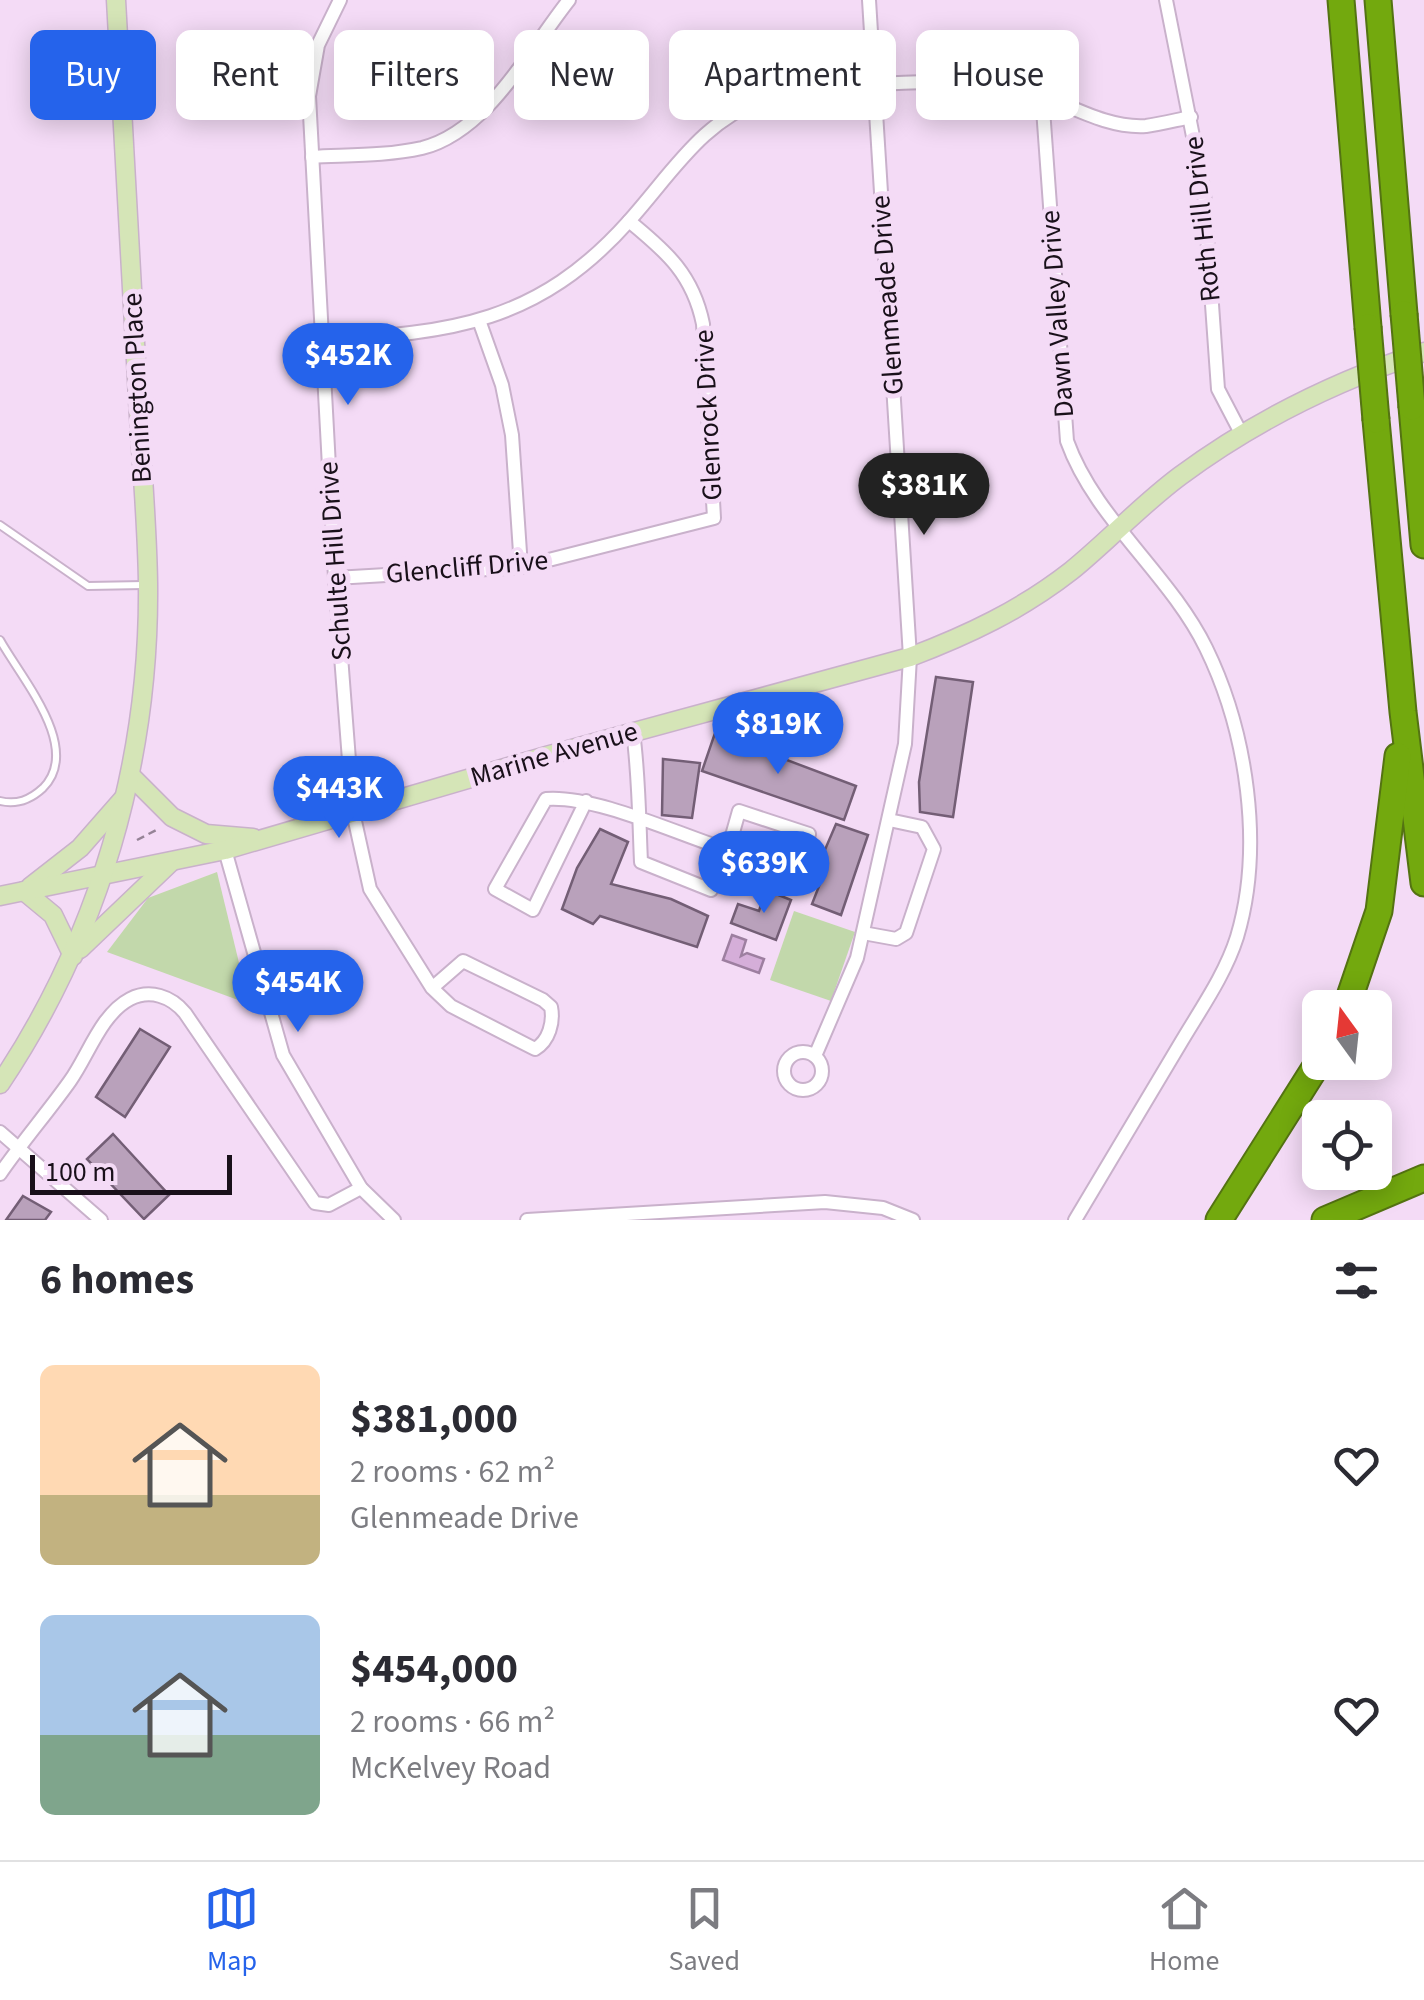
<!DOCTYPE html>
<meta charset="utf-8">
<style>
:root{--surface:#fff;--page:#f7f7f7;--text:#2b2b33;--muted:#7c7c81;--line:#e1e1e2;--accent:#2563eb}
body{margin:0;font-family:"Source Sans 3",sans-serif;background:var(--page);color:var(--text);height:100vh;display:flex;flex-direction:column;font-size:38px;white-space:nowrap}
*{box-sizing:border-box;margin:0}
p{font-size:32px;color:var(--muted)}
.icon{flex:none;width:55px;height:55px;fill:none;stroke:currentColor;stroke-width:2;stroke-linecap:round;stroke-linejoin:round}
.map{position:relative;height:1220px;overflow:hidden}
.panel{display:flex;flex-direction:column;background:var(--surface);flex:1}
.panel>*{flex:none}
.top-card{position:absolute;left:30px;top:30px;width:1365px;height:90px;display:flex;gap:20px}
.needle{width:65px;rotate:345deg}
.fabs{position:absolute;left:1302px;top:990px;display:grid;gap:20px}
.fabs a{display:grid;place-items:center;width:90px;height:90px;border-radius:15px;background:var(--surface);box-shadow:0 5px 25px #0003;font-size:50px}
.scale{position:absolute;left:30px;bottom:25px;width:202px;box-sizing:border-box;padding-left:10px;border:5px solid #19101a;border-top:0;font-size:28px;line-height:35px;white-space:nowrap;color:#19101a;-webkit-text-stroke:8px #f4dbf6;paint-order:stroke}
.price{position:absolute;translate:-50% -85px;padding:0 22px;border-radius:35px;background:var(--accent);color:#fff;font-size:32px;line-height:65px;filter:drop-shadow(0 2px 5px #0008)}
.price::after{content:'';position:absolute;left:50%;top:60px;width:30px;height:22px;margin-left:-15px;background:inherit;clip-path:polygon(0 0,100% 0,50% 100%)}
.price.active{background:#222;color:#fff}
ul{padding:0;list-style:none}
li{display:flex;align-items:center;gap:30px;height:250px;padding:0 40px}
li span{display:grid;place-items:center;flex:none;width:280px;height:200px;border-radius:15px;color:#555}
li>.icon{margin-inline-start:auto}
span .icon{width:120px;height:120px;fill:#fffc;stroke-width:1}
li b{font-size:42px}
h2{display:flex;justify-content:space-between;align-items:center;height:120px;padding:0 40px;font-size:42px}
.chip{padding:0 35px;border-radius:15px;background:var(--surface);box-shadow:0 5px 25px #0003;font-size:35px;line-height:90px}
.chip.active{background:var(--accent);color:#fff}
.tab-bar{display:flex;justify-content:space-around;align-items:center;height:140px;border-top:2px solid var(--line);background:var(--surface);font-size:28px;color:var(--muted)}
.tab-bar a{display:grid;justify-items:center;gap:5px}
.tab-bar .active{color:var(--accent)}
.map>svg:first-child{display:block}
</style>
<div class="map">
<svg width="1424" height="1220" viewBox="0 0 1424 1220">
<rect width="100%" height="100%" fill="#f4dbf6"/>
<g fill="#c2d8ab">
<path d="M217 872 249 1004 107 952 148 898Z"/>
<path d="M794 911 855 932 831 1001 770 980Z"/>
</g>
<path fill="#d5aed9" stroke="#9d7fa0" stroke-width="2.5" d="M732 935 746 940 741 956 747 953 764 959 759 973 723 960Z"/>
<g fill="#b9a1bb" stroke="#735e75" stroke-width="2.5">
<path d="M936 677 973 682 953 817 920 812 919 782Z"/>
<path d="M715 733 856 786 844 820 702 771Z"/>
<path d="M663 759 700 763 692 818 662 815Z"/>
<path d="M836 824 868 835 841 915 812 904 823 876 815 873Z"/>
<path d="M600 829 628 842 611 884 671 899 708 916 697 947 600 916 593 924 562 909 577 868Z"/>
<path d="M766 890 791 900 776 940 731 923 738 904 759 911Z"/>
<path d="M140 1029 170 1047 125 1117 96 1097Z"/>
<path d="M113 1134 169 1195 144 1219 87 1159Z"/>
<path d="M23 1196 51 1212 45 1220H6Z"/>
</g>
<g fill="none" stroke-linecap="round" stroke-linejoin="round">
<g stroke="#c9b1cb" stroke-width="10">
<g id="service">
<path d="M0 525 88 586 144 585"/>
<path d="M0 640C21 678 83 748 43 788 30 800 17 805 0 801"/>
</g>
</g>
<g stroke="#c9b1cb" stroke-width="16">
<g id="minor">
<path d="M340 0 318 45 309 96 335 578 353 812 370 889 432 988 451 1006 535 1049C549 1041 554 1022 551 1007L543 1000 463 961 432 988"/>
<path d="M1166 0 1204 192 1218 389 1242 435"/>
<path d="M1042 95 1067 441C1095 519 1169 573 1206 648 1247 732 1264 847 1237 937 1225 975 1200 1010 1180 1044 1145 1103 1110 1161 1075 1220"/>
<path d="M312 157C348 155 386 156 422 148 487 132 530 49 569 0"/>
<path d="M480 323 502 385 512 435 521 567"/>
<path d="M323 340C452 333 538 323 629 221 673 172 702 120 768 97 806 84 969 78 1009 85 1055 94 1098 129 1146 126 1161 124 1176 120 1191 117"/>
<path d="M335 578 521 567 714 518 703 324C693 275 667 252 629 221"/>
<path d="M586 801 533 910 495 889 546 799C595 795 677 834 728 850L739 811 809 834 798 876 728 850 711 890 641 862C639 819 639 775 633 732"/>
<path d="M225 850 283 1055 361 1188 394 1220"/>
<path d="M863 933 896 939 906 933 934 849 922 827 889 820"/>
<circle cx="803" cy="1071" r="19"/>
<path d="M815 1056 857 958 905 744 910 657 869 0"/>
<path d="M0 1132 101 1220"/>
<path d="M0 1174C22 1142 48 1112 70 1081 88 1056 101 1014 130 999 150 989 171 996 185 1013L315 1203 329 1205 361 1188"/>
<path d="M527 1220 825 1202 883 1208 913 1220"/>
</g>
</g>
<g stroke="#c9b1cb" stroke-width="21">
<g id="secondary">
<path d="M130 775 172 817 206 834 253 838"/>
<path d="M30 887 80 848 123 799"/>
<path d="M24 891 53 915 73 956"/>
<path d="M0 896 225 850 546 756 910 657C968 635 1021 610 1071 571 1108 541 1141 505 1180 476 1253 422 1338 380 1424 352"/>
<path d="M80 949 171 862"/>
<path d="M0 1084C99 936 150 762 148 583 147 515 140 447 137 379 130 252 123 126 116 0"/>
</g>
</g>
<g stroke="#547312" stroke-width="29">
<g id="motorway">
<path d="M1341 0 1368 327"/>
<path d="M1378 0 1404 314"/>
<path d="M1412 407 1424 545"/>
<path d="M1376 420 1403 712 1424 883"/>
<path d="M1346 1008 1379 911 1398 756"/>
<path d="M1219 1220 1320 1060"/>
<path d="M1325 1220 1424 1178"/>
</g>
</g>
<path stroke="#958396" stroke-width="2.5" stroke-dasharray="8 5" stroke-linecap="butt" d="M137 840 160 828"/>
<use href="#service" stroke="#fff" stroke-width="6"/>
<use href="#minor" stroke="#fff" stroke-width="12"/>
<use href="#secondary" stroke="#d5e5b7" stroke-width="18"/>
<use href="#motorway" stroke="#73a90e" stroke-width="25"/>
<g stroke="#547312" stroke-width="29" stroke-linecap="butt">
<g id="motorway-bridge">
<path d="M1404 314 1412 407"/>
<path d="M1368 327 1376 420"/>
</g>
</g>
<use href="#motorway-bridge" stroke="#73a90e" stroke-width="25"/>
</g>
<g text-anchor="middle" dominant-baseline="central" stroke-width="10" stroke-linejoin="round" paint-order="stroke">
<g font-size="28" fill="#19101a" stroke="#f4dbf6">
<text transform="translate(1202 219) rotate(-96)">Roth Hill Drive</text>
<text transform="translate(887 295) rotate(-94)">Glenmeade Drive</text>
<text transform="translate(1057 314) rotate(-94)">Dawn Valley Drive</text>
<text transform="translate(137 388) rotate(-93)">Benington Place</text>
<text transform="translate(708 415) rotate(-93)">Glenrock Drive</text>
<text transform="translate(335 561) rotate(-94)">Schulte Hill Drive</text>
<text transform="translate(467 567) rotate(-5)">Glencliff Drive</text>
<text transform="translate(554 754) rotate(-16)">Marine Avenue</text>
</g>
</g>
</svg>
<div class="fabs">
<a><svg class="needle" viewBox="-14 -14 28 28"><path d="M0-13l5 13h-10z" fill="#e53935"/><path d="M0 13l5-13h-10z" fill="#7c7c81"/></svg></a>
<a><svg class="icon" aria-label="locate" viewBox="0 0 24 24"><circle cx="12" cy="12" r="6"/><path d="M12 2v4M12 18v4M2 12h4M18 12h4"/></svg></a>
</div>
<div class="scale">100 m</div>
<b class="price" style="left:348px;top:408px">$452K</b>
<b class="price active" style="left:924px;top:538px">$381K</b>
<b class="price" style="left:778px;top:777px">$819K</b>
<b class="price" style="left:339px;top:841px">$443K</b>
<b class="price" style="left:764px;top:916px">$639K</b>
<b class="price" style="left:298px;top:1035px">$454K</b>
<div class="top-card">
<a class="chip active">Buy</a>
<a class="chip">Rent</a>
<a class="chip">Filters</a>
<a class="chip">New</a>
<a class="chip">Apartment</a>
<a class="chip">House</a>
</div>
</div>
<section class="panel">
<h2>6 homes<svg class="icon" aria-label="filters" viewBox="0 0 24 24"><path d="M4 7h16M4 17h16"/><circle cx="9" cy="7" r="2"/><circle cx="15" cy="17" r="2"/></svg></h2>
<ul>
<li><span style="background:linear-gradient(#ffd9b3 65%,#c2b280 0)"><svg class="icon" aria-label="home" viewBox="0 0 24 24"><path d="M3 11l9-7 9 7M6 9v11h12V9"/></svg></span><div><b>$381,000</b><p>2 rooms · 62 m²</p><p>Glenmeade Drive</p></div><svg class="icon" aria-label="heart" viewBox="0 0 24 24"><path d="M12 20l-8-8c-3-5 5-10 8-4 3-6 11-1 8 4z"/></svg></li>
<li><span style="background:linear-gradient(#a9c7e8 60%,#7fa58c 0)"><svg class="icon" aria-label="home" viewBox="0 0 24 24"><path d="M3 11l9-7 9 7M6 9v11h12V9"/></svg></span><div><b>$454,000</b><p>2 rooms · 66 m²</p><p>McKelvey Road</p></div><svg class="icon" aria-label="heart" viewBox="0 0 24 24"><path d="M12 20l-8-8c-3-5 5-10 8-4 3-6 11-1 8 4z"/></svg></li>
</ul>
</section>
<nav class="tab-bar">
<a class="active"><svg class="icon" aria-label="map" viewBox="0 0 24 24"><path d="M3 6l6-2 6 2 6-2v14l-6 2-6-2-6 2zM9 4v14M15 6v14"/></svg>Map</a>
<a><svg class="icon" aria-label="saved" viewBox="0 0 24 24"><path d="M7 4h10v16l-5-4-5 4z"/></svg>Saved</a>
<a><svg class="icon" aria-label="home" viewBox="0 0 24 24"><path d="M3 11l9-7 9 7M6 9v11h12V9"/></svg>Home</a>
</nav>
